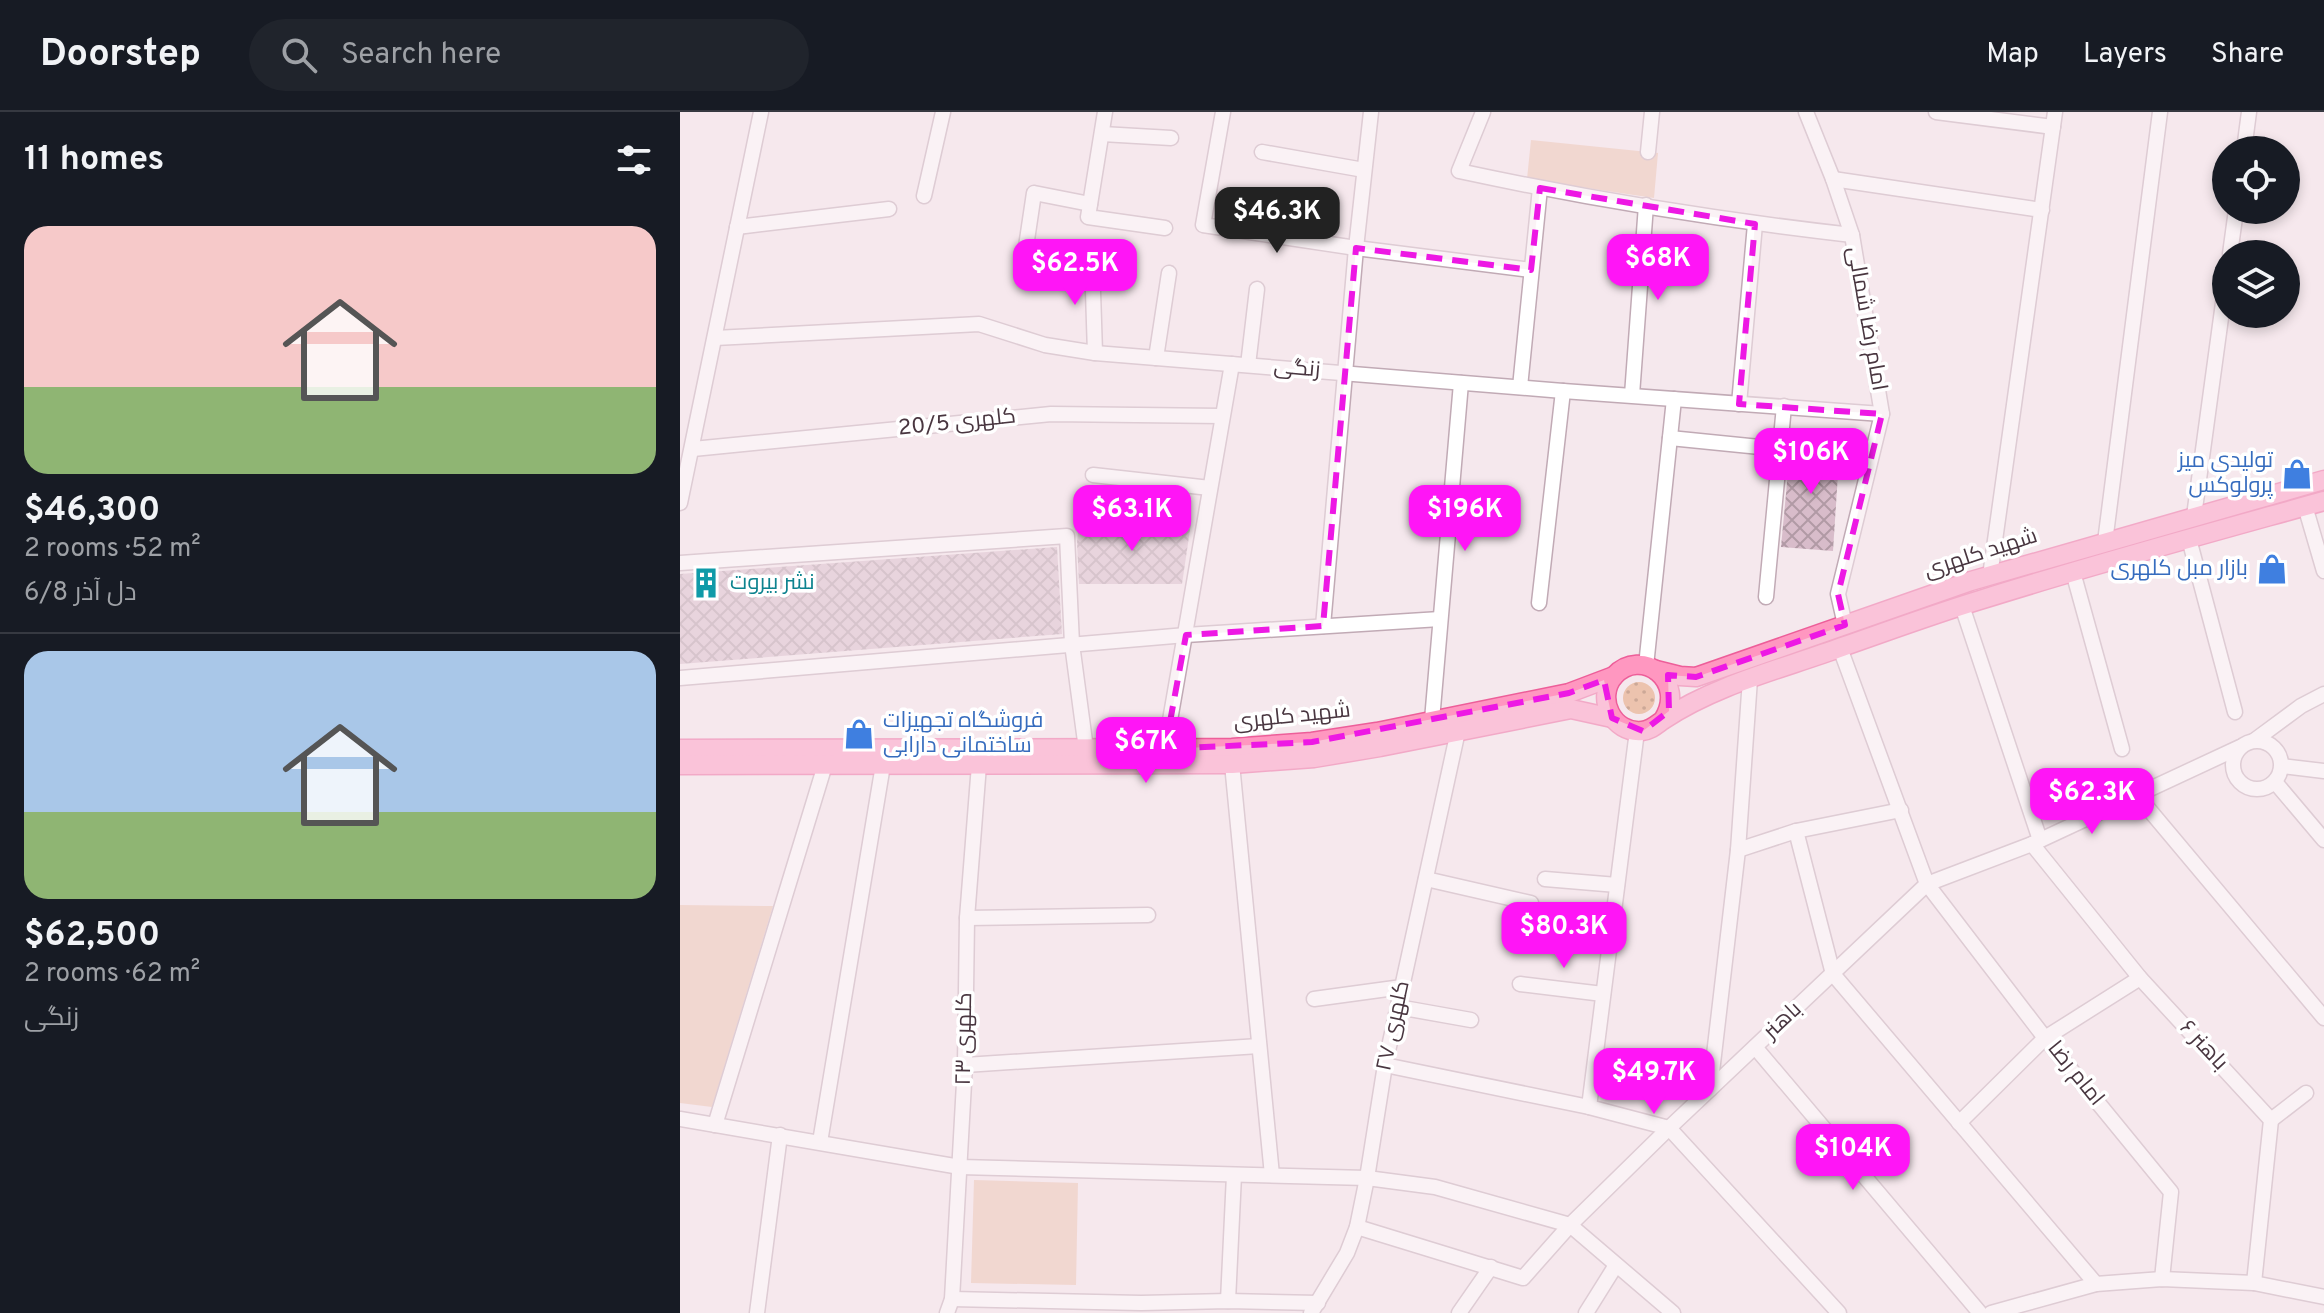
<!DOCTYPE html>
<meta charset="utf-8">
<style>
:root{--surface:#171b24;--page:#20242c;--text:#f1f3f6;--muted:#9ea1a6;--line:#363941;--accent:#ff15f6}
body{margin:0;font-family:Overpass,Cairo,sans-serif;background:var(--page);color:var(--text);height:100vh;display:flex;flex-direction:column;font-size:30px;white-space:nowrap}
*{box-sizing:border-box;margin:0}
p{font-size:26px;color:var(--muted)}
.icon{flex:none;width:44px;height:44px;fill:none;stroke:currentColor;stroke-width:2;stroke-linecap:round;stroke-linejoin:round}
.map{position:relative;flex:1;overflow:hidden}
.panel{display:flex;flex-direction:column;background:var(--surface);width:680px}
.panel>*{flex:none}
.buttons{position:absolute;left:1532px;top:24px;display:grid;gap:16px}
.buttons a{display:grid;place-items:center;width:88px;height:88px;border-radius:50%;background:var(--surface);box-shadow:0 4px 12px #0003;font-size:40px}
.price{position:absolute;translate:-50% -68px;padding:0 18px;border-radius:16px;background:var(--accent);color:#fff;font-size:26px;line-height:52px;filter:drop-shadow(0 2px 4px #0008)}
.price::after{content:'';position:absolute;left:50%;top:48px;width:24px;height:18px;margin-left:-12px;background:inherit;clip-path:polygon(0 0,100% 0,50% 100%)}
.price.selected{background:#222;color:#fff}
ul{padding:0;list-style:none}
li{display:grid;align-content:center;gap:16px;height:424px;padding:0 24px}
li+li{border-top:2px solid var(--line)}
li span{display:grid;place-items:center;height:248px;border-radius:24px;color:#555}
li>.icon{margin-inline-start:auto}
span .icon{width:144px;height:144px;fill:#fffc;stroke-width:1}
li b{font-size:34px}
h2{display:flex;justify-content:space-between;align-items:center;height:96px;padding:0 24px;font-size:34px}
header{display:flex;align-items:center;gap:48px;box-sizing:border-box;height:112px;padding:0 40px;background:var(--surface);border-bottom:2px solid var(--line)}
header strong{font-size:38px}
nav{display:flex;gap:44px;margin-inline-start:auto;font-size:28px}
.search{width:560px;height:72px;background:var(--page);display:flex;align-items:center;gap:20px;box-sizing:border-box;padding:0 28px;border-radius:44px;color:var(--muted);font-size:30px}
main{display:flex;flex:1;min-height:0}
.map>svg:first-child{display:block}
</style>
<header>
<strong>Doorstep</strong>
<div class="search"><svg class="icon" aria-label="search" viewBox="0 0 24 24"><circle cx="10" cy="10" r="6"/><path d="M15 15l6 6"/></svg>Search here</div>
<nav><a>Map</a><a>Layers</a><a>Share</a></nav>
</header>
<main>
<section class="panel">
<h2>11 homes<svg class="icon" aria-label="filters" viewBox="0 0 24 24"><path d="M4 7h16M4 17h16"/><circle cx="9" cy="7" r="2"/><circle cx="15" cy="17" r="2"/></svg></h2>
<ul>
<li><span style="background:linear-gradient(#f6c9c9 65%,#8fb573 0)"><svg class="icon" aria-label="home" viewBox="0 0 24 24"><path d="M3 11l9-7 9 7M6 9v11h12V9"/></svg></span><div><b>$46,300</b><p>2 rooms · 52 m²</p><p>دل آذر 6/8</p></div></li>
<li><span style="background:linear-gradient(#a9c7e8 65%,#8fb573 0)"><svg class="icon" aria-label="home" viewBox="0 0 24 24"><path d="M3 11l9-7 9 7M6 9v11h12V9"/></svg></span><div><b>$62,500</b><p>2 rooms · 62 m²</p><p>زنگی</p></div></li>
</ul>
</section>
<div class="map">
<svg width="1644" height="1201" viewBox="0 0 1644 1201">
<defs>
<pattern id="grass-dots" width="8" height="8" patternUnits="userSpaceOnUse" patternTransform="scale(2)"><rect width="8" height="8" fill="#ecc3ae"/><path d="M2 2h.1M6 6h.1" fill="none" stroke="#cca897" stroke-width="1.8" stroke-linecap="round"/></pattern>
<pattern id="building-cross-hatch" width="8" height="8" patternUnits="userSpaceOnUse" patternTransform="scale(2)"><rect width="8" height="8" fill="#d8bcca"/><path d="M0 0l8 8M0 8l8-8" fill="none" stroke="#b19aa5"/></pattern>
</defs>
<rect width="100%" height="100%" fill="#f5e8ed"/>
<circle fill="url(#grass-dots)" cx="959" cy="586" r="16"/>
<g fill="#ecc3ae">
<path d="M851 28 978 41 974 86 847 67Z"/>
<path d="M0 793 93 794 32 995 0 991Z"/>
<path d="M294 1068 398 1071 396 1173 291 1171Z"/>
</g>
<g fill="url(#building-cross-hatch)">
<path d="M1111 328 1160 331 1153 439 1101 435Z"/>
<path d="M399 410 511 411 502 472H399L397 431Z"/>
<path d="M377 435 382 522 0 552V462Z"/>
</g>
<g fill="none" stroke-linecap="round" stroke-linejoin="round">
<g stroke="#c1aab5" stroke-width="17">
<g id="minor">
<path d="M425 0 408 105 485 116"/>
<path d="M543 0 523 113 676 136 851 158"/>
<path d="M803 0 779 59C909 87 1040 108 1172 123"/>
<path d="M1126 0 1153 67 1172 123 1202 302 1158 482 1165 513"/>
<path d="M1256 0 1373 15"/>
<path d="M422 22 491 26"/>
<path d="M1564 38 1569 0"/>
<path d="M582 40 684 58"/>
<path d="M968 40 972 0"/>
<path d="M1153 67 1362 98"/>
<path d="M244 84 263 0"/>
<path d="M57 115 209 97"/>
<path d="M1550 142 1556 98"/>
<path d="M344 148 354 81 410 92"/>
<path d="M412 149 415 241"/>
<path d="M35 226 299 212 365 233 415 241 883 279 1202 302"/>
<path d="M476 246 489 161"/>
<path d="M568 253 577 177"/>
<path d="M840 275 860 76"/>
<path d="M952 283 966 93"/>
<path d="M1059 292 1075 112"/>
<path d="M990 326 1100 337"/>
<path d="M13 337 371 302 542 304"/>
<path d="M413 363 530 376"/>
<path d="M0 391 81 0"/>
<path d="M1625 394 1644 459"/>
<path d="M1514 404 1546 169"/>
<path d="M1509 427 1555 600"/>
<path d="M1425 430 1480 0"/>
<path d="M0 451 387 424 392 532 406 637"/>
<path d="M1393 460 1442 637"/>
<path d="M1310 464 1375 0"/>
<path d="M1086 485 1104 294"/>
<path d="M859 491 883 279"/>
<path d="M1282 494 1360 728"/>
<path d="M643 514 676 136 691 0"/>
<path d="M1160 536 1247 772 1365 926 1491 1080 1482 1167"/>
<path d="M966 554 994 287"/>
<path d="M0 566 506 523 760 507"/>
<path d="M752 608 781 271"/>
<path d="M1575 628 1621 594 1644 582"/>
<circle cx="1577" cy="653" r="24"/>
<path d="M485 637 552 252"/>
<path d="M552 652 592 1063"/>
<path d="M1602 654 1644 659"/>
<path d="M1595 670 1644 728"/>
<path d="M1456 682 1644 906"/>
<path d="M1116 719 1153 862 1416 1172"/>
<path d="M1352 732 1460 866 1591 1008 1574 1171"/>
<path d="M1058 738 1116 719 1221 698"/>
<path d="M746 767 851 791"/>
<path d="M865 767 937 773"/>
<path d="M287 806 468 803"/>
<path d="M840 872 923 882"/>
<path d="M634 887 722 875"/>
<path d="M718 895 791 908"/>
<path d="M1075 935 1300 1201"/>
<path d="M285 953 579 934"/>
<path d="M705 953 909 995 989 1016 1159 1201"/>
<path d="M1030 977 1058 738 1070 567"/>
<path d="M909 995 957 619"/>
<path d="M0 1007 280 1055 687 1066 755 1075 890 1113 993 1201"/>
<path d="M1591 1008 1626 981"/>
<path d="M1279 1011 1365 926 1460 866"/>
<path d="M35 1013 145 653"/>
<path d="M140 1030 203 653"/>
<path d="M677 1115 843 1166 890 1113 989 1016 1247 772 1352 732 1560 635"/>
<path d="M272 1187 461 1191 548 1189 638 1191"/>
<path d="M548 1189 554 1063"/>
<path d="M77 1201 100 1023"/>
<path d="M267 1201 272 1187 285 953 287 806 299 653"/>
<path d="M631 1201 667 1141 677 1115 687 1066 705 953 778 619"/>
<path d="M779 1201 811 1155"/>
<path d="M906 1201 936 1153"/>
<path d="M1311 1201 1416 1172 1482 1167 1574 1171 1644 1185"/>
</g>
</g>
<g stroke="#ed5e99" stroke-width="21">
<g id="major">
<path d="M976 558 1000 564 1016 565 1291 469 1644 368"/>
<path d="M983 608C1008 569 961 534 934 564 915 586 933 622 962 619 971 618 976 613 983 608 1037 572 1102 557 1162 535 1208 519 1254 502 1300 488 1414 452 1529 421 1644 389"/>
<path d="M0 637 552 636 632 630 697 620 889 581 934 564"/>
<path d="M0 653 552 652 634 646 700 635 891 597 932 606"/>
</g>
</g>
<use href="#minor" stroke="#fff" stroke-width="14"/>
<use href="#major" stroke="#ff97c0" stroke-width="18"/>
</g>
<path d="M0 0H1644V1201H0ZM860 76 1075 112 1059 292 1202 302 1158 482 1165 513 1016 565 988 563 989 599 963 619 932 606 924 568 889 581 632 630 485 637 506 523 643 514 676 136 851 158Z" fill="#f5e8ed" fill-opacity=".55" fill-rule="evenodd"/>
<path fill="none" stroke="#ed18e4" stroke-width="6" stroke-dasharray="16 10" stroke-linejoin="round" d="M860 76 1075 112 1059 292 1202 302 1158 482 1165 513 1016 565 988 563 989 599 963 619 932 606 924 568 889 581 632 630 485 637 506 523 643 514 676 136 851 158Z"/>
<defs>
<g id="shop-bare" transform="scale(2.4)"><path d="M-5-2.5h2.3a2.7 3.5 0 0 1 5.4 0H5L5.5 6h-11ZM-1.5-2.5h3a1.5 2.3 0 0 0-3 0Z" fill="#3f7fe0" stroke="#fff" stroke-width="2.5" paint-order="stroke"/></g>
<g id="building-bare" transform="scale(2.4)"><path d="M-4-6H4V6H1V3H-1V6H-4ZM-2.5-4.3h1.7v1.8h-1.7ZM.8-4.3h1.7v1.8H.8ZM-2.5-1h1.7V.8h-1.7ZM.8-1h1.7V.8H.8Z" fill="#0f9aa8" stroke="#fff" stroke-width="2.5" paint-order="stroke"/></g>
</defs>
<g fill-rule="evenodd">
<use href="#shop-bare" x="1617" y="362"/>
<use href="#shop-bare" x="1592" y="457"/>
<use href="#building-bare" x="26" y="471"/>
<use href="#shop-bare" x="179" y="622"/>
</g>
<g text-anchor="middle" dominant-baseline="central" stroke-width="7" stroke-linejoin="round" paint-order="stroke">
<g font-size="22" fill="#493640" stroke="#fff">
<text transform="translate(1186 207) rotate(80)">امام رضا شمالی</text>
<text transform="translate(617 257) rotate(5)">زنگی</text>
<text transform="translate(277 311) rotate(-6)">کلهری 20/5</text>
<text transform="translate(1301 442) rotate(-18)">شهید کلهری</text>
<text transform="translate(612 605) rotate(-6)">شهید کلهری</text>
<text transform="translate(1103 909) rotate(-43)">باهنر</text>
<text transform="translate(714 914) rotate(-78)">کلهری ۲۷</text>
<text transform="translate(285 927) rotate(-89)">کلهری ۲۳</text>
<text transform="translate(1523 934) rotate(47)">باهنر ۶</text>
<text transform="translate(1395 962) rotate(51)">امام رضا</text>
</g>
<g font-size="22" fill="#366cbe" stroke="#fff" text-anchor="end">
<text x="1593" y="349">تولیدی میز<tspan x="1593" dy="25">پرولوکس</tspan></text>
<text x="1568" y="457">بازار مبل کلهری</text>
<text x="203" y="609" text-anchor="start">فروشگاه تجهیزات<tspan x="203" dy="25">ساختمانی دارابی</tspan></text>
</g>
<g font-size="22" fill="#0d838f" stroke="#fff" text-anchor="start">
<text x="50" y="471">نشر بیروت</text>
</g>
</g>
</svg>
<div class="buttons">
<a><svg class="icon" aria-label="locate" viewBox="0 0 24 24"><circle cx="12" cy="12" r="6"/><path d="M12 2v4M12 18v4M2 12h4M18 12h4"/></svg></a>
<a><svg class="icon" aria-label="layers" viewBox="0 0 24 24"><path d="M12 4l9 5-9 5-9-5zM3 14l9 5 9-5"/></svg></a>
</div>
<b class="price selected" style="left:597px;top:143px">$46.3K</b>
<b class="price" style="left:978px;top:190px">$68K</b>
<b class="price" style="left:395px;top:195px">$62.5K</b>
<b class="price" style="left:1131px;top:384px">$106K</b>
<b class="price" style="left:452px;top:441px">$63.1K</b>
<b class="price" style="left:785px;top:441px">$196K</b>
<b class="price" style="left:466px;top:673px">$67K</b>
<b class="price" style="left:1412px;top:724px">$62.3K</b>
<b class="price" style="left:884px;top:858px">$80.3K</b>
<b class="price" style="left:974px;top:1004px">$49.7K</b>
<b class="price" style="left:1173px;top:1080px">$104K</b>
</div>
</main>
